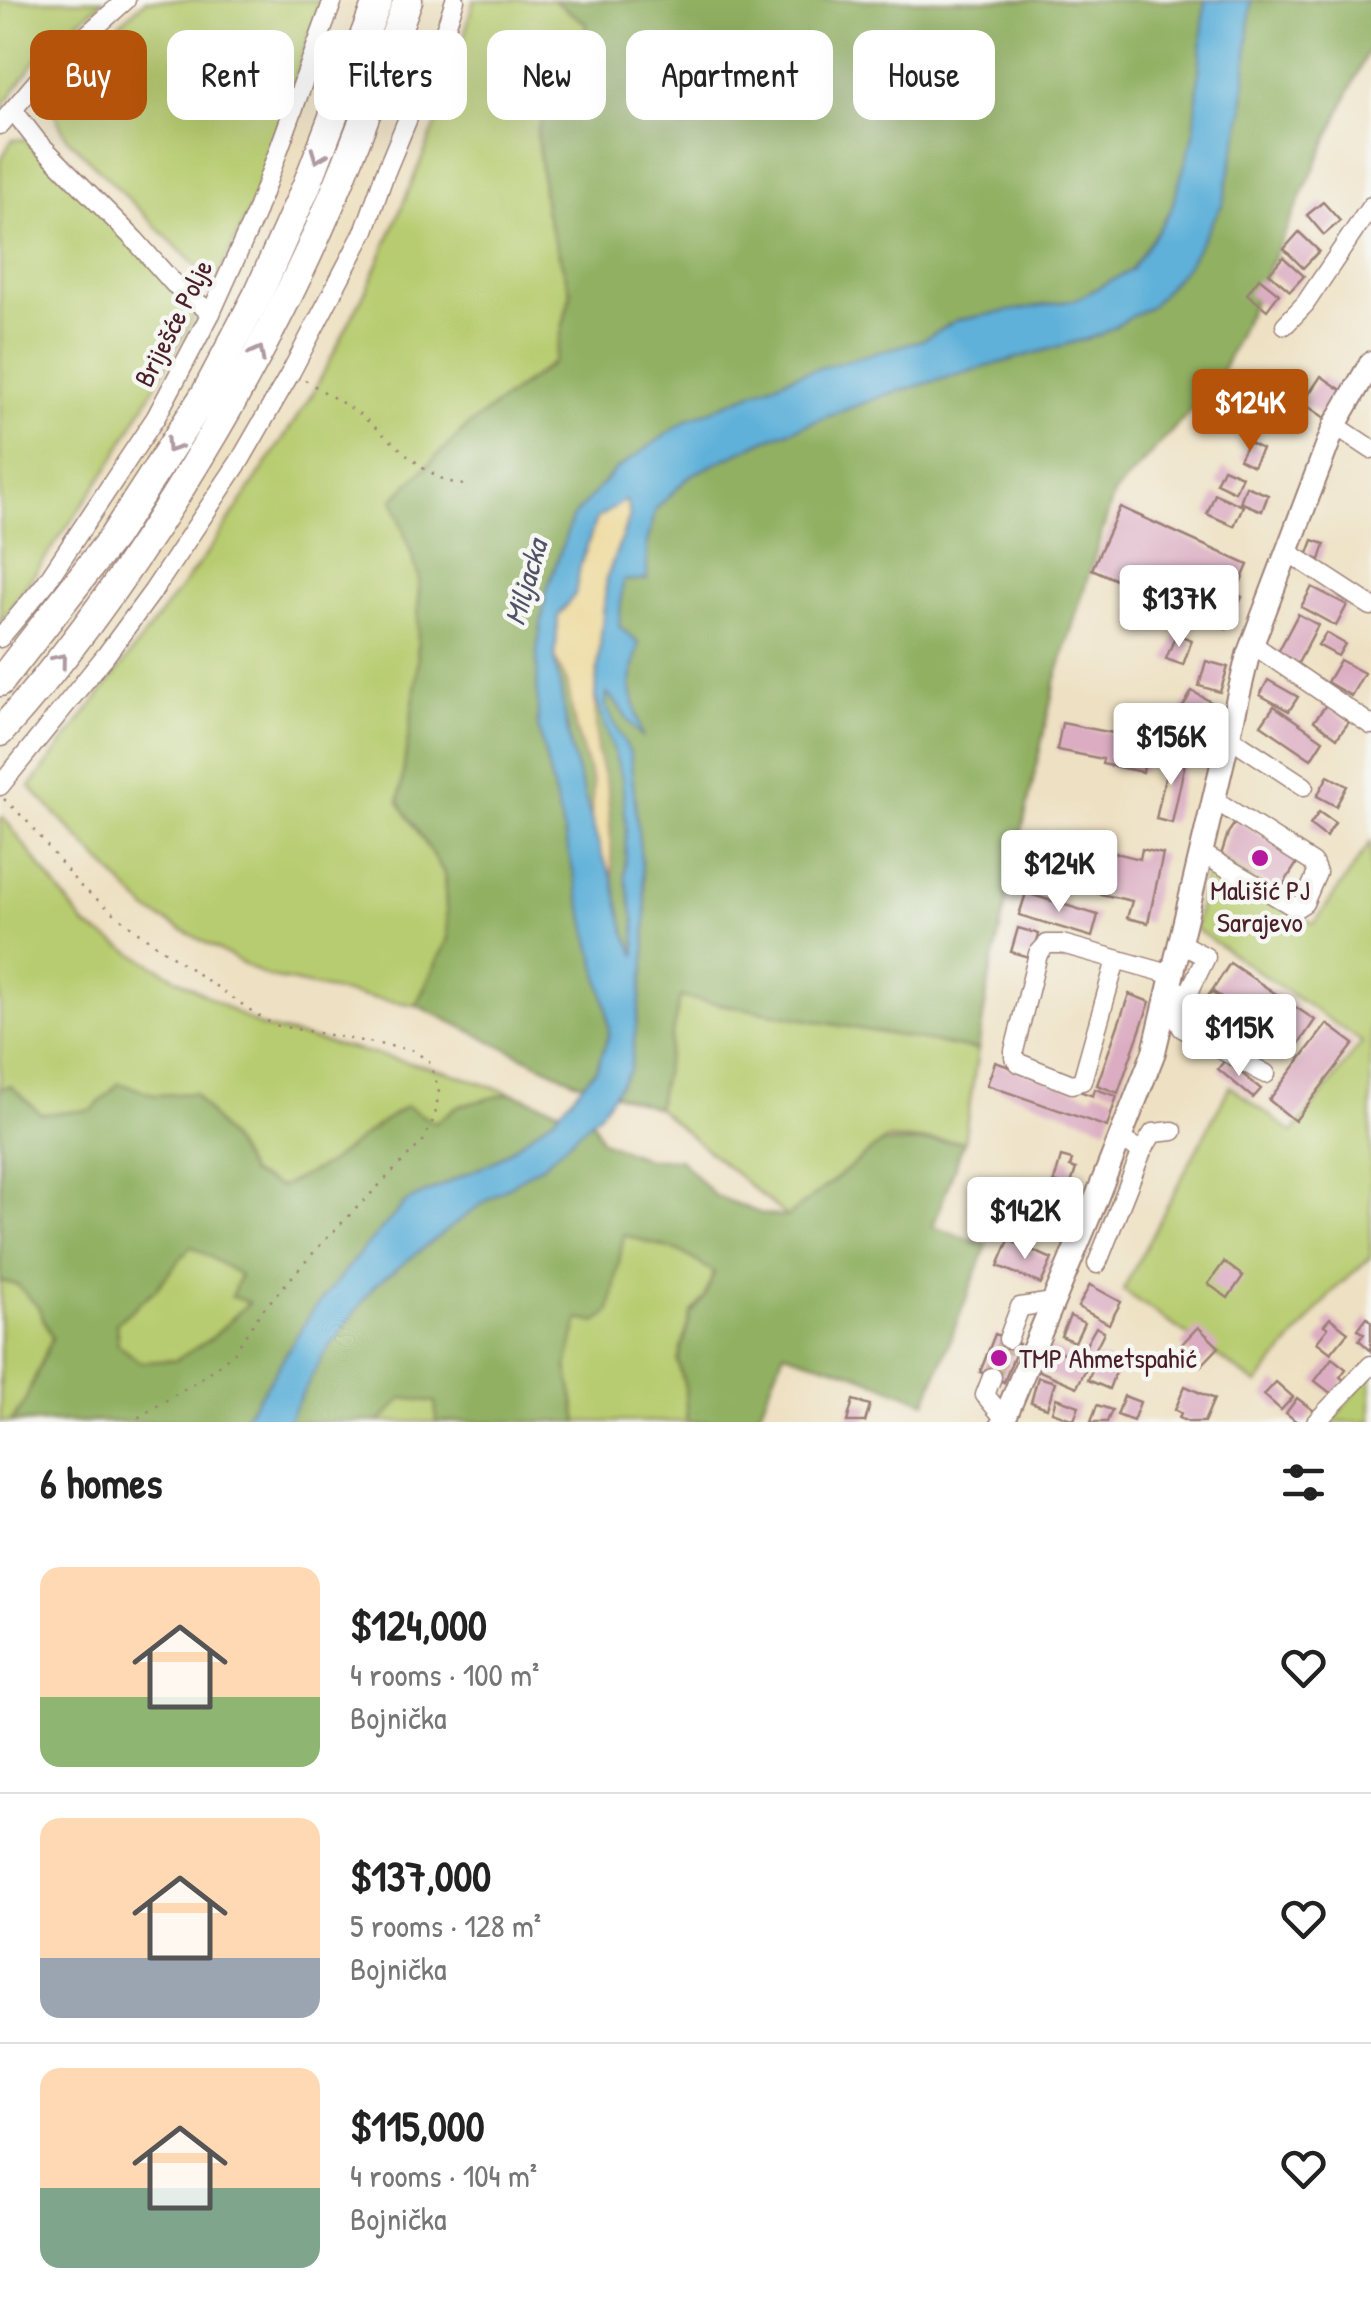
<!DOCTYPE html>
<meta charset="utf-8">
<style>
:root{--surface:#fff;--page:#f2f2f2;--text:#222;--muted:#767676;--line:#e0e0e0;--accent:#b45309}
body{margin:0;font-family:"Patrick Hand",sans-serif;background:var(--page);color:var(--text);height:100vh;display:flex;flex-direction:column;font-size:38px;white-space:nowrap}
*{box-sizing:border-box;margin:0}
p{font-size:32px;color:var(--muted)}
.icon{flex:none;width:55px;height:55px;fill:none;stroke:currentColor;stroke-width:2;stroke-linecap:round;stroke-linejoin:round}
.map{position:relative;height:1422px;overflow:hidden}
.drawer{display:flex;flex-direction:column;background:var(--surface);flex:1}
.drawer>*{flex:none}
.top-card{position:absolute;left:30px;top:30px;width:1312px;height:90px;display:flex;gap:20px}
.price{position:absolute;translate:-50% -85px;padding:0 22px;border-radius:10px;background:#fff;color:#222;font-size:32px;line-height:65px;filter:drop-shadow(0 2px 5px #0008)}
.price::after{content:'';position:absolute;left:50%;top:60px;width:30px;height:22px;margin-left:-15px;background:inherit;clip-path:polygon(0 0,100% 0,50% 100%)}
.price.active{background:var(--accent);color:#fff}
ul{padding:0;list-style:none}
li{display:flex;align-items:center;gap:30px;height:250px;padding:0 40px}
li+li{border-top:2px solid var(--line)}
li span{display:grid;place-items:center;flex:none;width:280px;height:200px;border-radius:20px;color:#555}
li>.icon{margin-inline-start:auto}
span .icon{width:120px;height:120px;fill:#fffc;stroke-width:1}
li b{font-size:42px}
h2{display:flex;justify-content:space-between;align-items:center;height:120px;padding:0 40px;font-size:42px}
.tag{padding:0 35px;border-radius:20px;background:var(--surface);box-shadow:0 10px 40px #0002;font-size:35px;line-height:90px}
.tag.active{background:var(--accent);color:#fff}
.map>svg:first-child{display:block}
</style>
<div class="map">
<svg width="1371" height="1422" viewBox="0 0 1371 1422">
<rect width="100%" height="100%" fill="#f6f6f2"/>
<filter id="ink" filterUnits="userSpaceOnUse"><feTurbulence type="fractalNoise" baseFrequency=".01" numOctaves="2"/><feDisplacementMap in="SourceGraphic" scale="20" xChannelSelector="R" yChannelSelector="G"/><feConvolveMatrix kernelMatrix="1 2 1 2 8 2 1 2 1" color-interpolation-filters="sRGB"/></filter>
<filter id="wash" filterUnits="userSpaceOnUse"><feTurbulence type="fractalNoise" baseFrequency=".0048" numOctaves="4" result="noise"/><feDisplacementMap in="SourceGraphic" scale="40" xChannelSelector="R" yChannelSelector="G"/><feGaussianBlur stdDeviation="2.25" result="paint"/><feColorMatrix in="noise" values="0 0 0 0 0 0 0 0 0 0 0 0 0 0 0 0 0 1.4 0 .05"/><feComposite in="paint" operator="in"/></filter>
<g filter="url(#wash)">
<rect width="100%" height="100%" fill="#eee1c3"/>
<g fill="#b7cc70" stroke="#80764e" stroke-width="2.5">
<path d="M0 0H104L40 54 0 111Z"/>
<path d="M146 0H321L257 196 214 284 67 138 52 109V85Z"/>
<path d="M474 0H553L587 24 537 131 545 210 571 293 554 362 468 426 393 499 419 576 417 676 399 802 444 873 448 939 416 1005 359 996 266 976 148 911 30 787 213 545 313 393 371 280 446 101Z"/>
<path d="M25 139 200 307 109 467 0 623V161L12 140Z"/>
<path d="M3 817 86 926 261 1027 448 1072 532 1100 196 1422H0V820Z"/>
<path d="M1371 842V1257L1335 1289 1257 1384 1123 1290 1230 1086 1293 1133 1362 1042 1195 929 1209 852 1314 924Z"/>
<path d="M679 997 978 1050 964 1141 886 1139 787 1217 657 1108Z"/>
<path d="M623 1234 679 1251 714 1272 705 1297 691 1314 678 1361 685 1387 687 1422H578L567 1366 579 1318 610 1311Z"/>
<path d="M1371 1372V1422H1331Z"/>
<path d="M403 1398 436 1402 437 1422H380Z"/>
</g>
<g fill="#91b062" stroke="#6e6846" stroke-width="2.5" fill-rule="evenodd">
<path d="M553 0H1371V44L1217 382 1114 494 1055 682 990 975 978 1050 680 997 657 1108 575 1081 416 1005 448 939 444 873 399 802 417 676 419 577 393 499 468 426 554 362 571 293 545 210 537 131 587 24Z"/>
<path d="M119 1083 156 1095 194 1093 235 1147 250 1174 280 1187 327 1164 375 1127 406 1106 435 1123 456 1107 510 1093 592 1120 602 1141 647 1159H680L714 1195 762 1214 787 1217 881 1143 964 1141 933 1227 987 1245 926 1402 850 1372 784 1352 756 1422H687L685 1387 678 1361 691 1314 705 1297 714 1272 679 1251 624 1235 610 1311 597 1323 579 1319 567 1366 578 1422H437L435 1402 403 1398 380 1422H11L23 1405 52 1338 38 1307 17 1285 0 1281V1088L11 1086 41 1114 92 1110ZM191 1246 240 1275 231 1297 249 1302 213 1337 176 1360 140 1362 118 1344 116 1323 156 1289Z"/>
</g>
<path fill="#eeda9e" stroke="#9c7c64" stroke-width="2.5" d="M626 499 630 515 607 577 595 696 597 751 608 791 613 879 601 853 591 819 593 784 575 727 567 682 555 658 558 616 575 594 580 566 596 518Z"/>
<path fill="#5eb1d9" stroke="#546882" stroke-width="2.5" fill-rule="evenodd" d="M1205 0H1251L1243 112 1223 203 1188 264 1152 305 1100 335 885 395 765 440 691 475 656 509 647 543V579L623 581 619 626 639 644 630 685 642 736C627 724 622 706 607 693L606 707 630 753 646 908 645 965 630 1070 600 1113 546 1162 473 1210 374 1286 324 1354 287 1422H241L267 1385 310 1314 359 1254 406 1202 497 1160 554 1117 597 1068 609 1034 607 1010 538 727 537 651 546 593 572 518 614 471 687 420 798 374 922 340 957 320 1075 300 1131 270 1171 210 1194 134ZM626 500 630 516 607 577 595 696 622 777 626 826 625 876 635 923 636 956 625 930 613 879 601 853 571 750 555 658 558 616 575 594 580 566 596 519Z"/>
<g id="blocks">
<g fill="#dcadc2">
<path d="M1323 202 1340 221 1324 235 1307 215Z"/>
<path d="M1299 232 1319 251 1303 268 1284 249Z"/>
<path d="M1283 257 1304 276 1290 291 1269 273Z"/>
<path d="M1259 278 1279 294 1267 310 1247 294Z"/>
<path d="M1321 376 1343 391 1325 418 1303 403Z"/>
<path d="M1254 404 1267 412 1256 430 1243 422Z"/>
<path d="M1248 442 1262 449 1253 466 1239 459Z"/>
<path d="M1223 468 1242 476 1235 492 1216 483Z"/>
<path d="M1246 486 1268 495 1262 511 1240 502Z"/>
<path d="M1215 494 1243 506 1234 526 1207 514Z"/>
<path d="M1120 507 1248 565 1238 588 1219 579 1201 618 1092 569Z"/>
<path d="M1313 540 1325 544 1320 560 1307 556Z"/>
<path d="M1219 585 1242 597 1226 629 1204 617Z"/>
<path d="M1312 587 1347 605 1336 626 1301 607Z"/>
<path d="M1298 614 1318 625 1297 665 1277 654Z"/>
<path d="M1326 633 1345 644 1338 656 1318 645Z"/>
<path d="M1176 634 1192 640 1183 665 1166 659Z"/>
<path d="M1340 660 1364 673 1351 696 1327 682Z"/>
<path d="M1206 661 1228 667 1220 692 1199 686Z"/>
<path d="M1268 680 1298 697 1289 711 1260 695Z"/>
<path d="M1192 691 1211 702 1201 721 1181 710Z"/>
<path d="M1326 705 1349 722 1337 738 1314 721Z"/>
<path d="M1274 706 1323 740 1311 759 1261 725Z"/>
<path d="M1062 723 1149 740 1143 772 1102 764 1103 759 1057 750Z"/>
<path d="M1170 754 1186 758 1172 823 1156 819Z"/>
<path d="M1328 776 1347 786 1336 806 1317 796Z"/>
<path d="M1319 812 1335 823 1326 837 1310 825Z"/>
<path d="M1237 820 1299 860 1278 893 1221 855 1228 833Z"/>
<path d="M1075 843 1140 859 1142 849 1163 854 1148 923 1127 918 1132 901 1065 886Z"/>
<path d="M1026 893 1098 915 1092 937 1019 915Z"/>
<path d="M1018 928 1039 934 1032 958 1011 952Z"/>
<path d="M1230 963 1315 1020 1296 1048 1212 991Z"/>
<path d="M1211 992 1255 1024 1242 1043 1197 1011Z"/>
<path d="M1129 994 1150 1002 1118 1093 1097 1085Z"/>
<path d="M1327 1024 1354 1044 1295 1121 1269 1100Z"/>
<path d="M1225 1060 1261 1089 1253 1098 1218 1069Z"/>
<path d="M995 1062 1093 1096 1095 1089 1117 1096 1107 1127 987 1085Z"/>
<path d="M1061 1157 1072 1160 1070 1167 1076 1169 1070 1187 1054 1182Z"/>
<path d="M1042 1186 1080 1204 1067 1232 1029 1214Z"/>
<path d="M1009 1240 1052 1259 1041 1284 998 1266Z"/>
<path d="M1224 1262 1243 1276 1228 1298 1208 1284Z"/>
<path d="M1090 1285 1121 1302 1109 1324 1078 1307Z"/>
<path d="M1070 1316 1084 1323 1075 1342 1061 1336Z"/>
<path d="M1367 1317 1371 1321V1351L1359 1340 1364 1334 1358 1329Z"/>
<path d="M1330 1318 1348 1332 1331 1353 1317 1342 1328 1328 1324 1325Z"/>
<path d="M1096 1327 1104 1332 1077 1387 1035 1369 1043 1345 1078 1359Z"/>
<path d="M1198 1327 1219 1347 1201 1366 1181 1345Z"/>
<path d="M995 1334 1019 1344 1004 1382 980 1372Z"/>
<path d="M1097 1357 1118 1365 1109 1389 1088 1380Z"/>
<path d="M1332 1358 1346 1369 1340 1377 1344 1380 1333 1395 1315 1381Z"/>
<path d="M1038 1377 1055 1382 1047 1408 1031 1402Z"/>
<path d="M1276 1382 1293 1397 1281 1410 1264 1395Z"/>
<path d="M1185 1386 1214 1399 1204 1422H1188L1179 1418 1181 1413 1175 1410Z"/>
<path d="M1124 1396 1140 1402 1133 1421 1117 1415Z"/>
<path d="M1056 1398 1079 1406 1074 1420 1052 1412Z"/>
<path d="M1297 1398 1314 1411 1305 1422H1297L1286 1413Z"/>
<path d="M853 1400 870 1405 865 1422H847Z"/>
<path d="M1097 1405 1112 1410 1107 1422H1091Z"/>
</g>
</g>
</g>
<g filter="url(#ink)">
<use href="#blocks" fill-opacity="0" stroke="#9c8077" stroke-width="2.5"/>
<g fill="none" stroke-linecap="round" stroke-linejoin="round">
<path stroke="#cdbaa5" stroke-width="18" stroke-dasharray="18 9" stroke-linecap="butt" d="M992 1377 1008 1339"/>
<g stroke="#9c8077" stroke-width="21">
<g id="minor">
<path d="M13 110 37 141 135 240 174 284 211 313"/>
<path d="M0 125 44 73 126 0"/>
<path d="M1285 325 1305 304 1371 206"/>
<path d="M1335 425 1371 449"/>
<path d="M1288 552 1371 606"/>
<path d="M0 638 45 584 156 417 211 313 255 215 333 0"/>
<path d="M1252 644 1371 725"/>
<path d="M1228 736 1304 786"/>
<path d="M0 786 106 655 153 591 241 459 291 372 365 230 384 176 447 24 455 0"/>
<path d="M1201 853 1296 908 1304 903 1317 873 1313 863 1213 799"/>
<path d="M1180 943 1206 957 1188 994"/>
<path d="M1116 960 1082 1081 1072 1084 1019 1063 1014 1057V1051L1038 954 1047 944H1062L1173 975"/>
<path d="M1169 988 1188 994 1178 1020 1182 1028 1266 1074"/>
<path d="M1142 1151 1153 1133 1173 1131"/>
<path d="M1097 1264 1142 1151 1119 1139"/>
<path d="M1008 1339 1020 1307 1053 1302"/>
<path d="M992 1377 985 1395 1004 1418"/>
<path d="M1316 1422 1371 1365"/>
</g>
</g>
<g stroke="#9c8077" stroke-width="26">
<path id="major" d="M1003 1422 1092 1209 1154 1052 1248 655 1335 425 1371 363"/>
</g>
<g stroke="#9c8077" stroke-width="31">
<g id="highway">
<path d="M0 682 113 537 206 393 259 292 306 187 378 0"/>
<path d="M0 732C90 632 164 520 231 403 263 346 294 287 320 227 353 153 380 76 408 0"/>
</g>
</g>
<g stroke="#9c8077" stroke-width="2.5" stroke-dasharray="2.5 8" stroke-linecap="butt">
<path d="M305 380 357 412 423 468 446 481 469 486"/>
<path d="M4 799 26 820 79 885 143 936 256 1014 274 1025 412 1050 429 1061 439 1090 435 1116 424 1140 323 1242 260 1313 234 1353 196 1382 131 1422"/>
</g>
<use href="#minor" stroke="#fff" stroke-width="18"/>
<use href="#major" stroke="#fff" stroke-width="22"/>
<use href="#highway" stroke="#fff" stroke-width="28"/>
</g>
<defs><path id="oneway-chevron" d="M-2-3.5L2.5 0L-2 3.5" fill="none" stroke-width="1.6" stroke-linecap="round" stroke-linejoin="round" transform="scale(2.5)"/></defs>
<g stroke="#ae9aa0">
<use href="#oneway-chevron" transform="translate(318 156) rotate(111)"/>
<use href="#oneway-chevron" transform="translate(258 353) rotate(-62)"/>
<use href="#oneway-chevron" transform="translate(172 446) rotate(123)"/>
<use href="#oneway-chevron" transform="translate(60 660) rotate(-51)"/>
</g>
</g>
<g fill="#b5179e" stroke="#f6f6f2" stroke-width="4">
<circle cx="1260" cy="858" r="10"/>
<circle cx="999" cy="1358" r="10"/>
</g>
<g text-anchor="middle" dominant-baseline="central" stroke-width="9" stroke-linejoin="round" paint-order="stroke">
<g font-size="28" fill="#4a1f2b" stroke="#f6f6f2">
<text transform="translate(173 323) rotate(-63)">Briješće Polje</text>
</g>
<g font-size="28" fill="#4a1f2b" stroke="#f6f6f2">
<text x="1260" y="890">Mališić PJ<tspan x="1260" dy="32">Sarajevo</tspan></text>
<text x="1019" y="1358" text-anchor="start">TMP Ahmetspahić</text>
</g>
<g font-size="30" font-style="italic" fill="#515268" stroke="#f6f6f2">
<text transform="translate(525 582) rotate(-74)">Miljacka</text>
</g>
</g>
</svg>
<b class="price active" style="left:1250px;top:454px">$124K</b>
<b class="price" style="left:1179px;top:650px">$137K</b>
<b class="price" style="left:1171px;top:788px">$156K</b>
<b class="price" style="left:1059px;top:915px">$124K</b>
<b class="price" style="left:1239px;top:1079px">$115K</b>
<b class="price" style="left:1025px;top:1262px">$142K</b>
<div class="top-card">
<a class="tag active">Buy</a>
<a class="tag">Rent</a>
<a class="tag">Filters</a>
<a class="tag">New</a>
<a class="tag">Apartment</a>
<a class="tag">House</a>
</div>
</div>
<section class="drawer">
<h2>6 homes<svg class="icon" aria-label="filters" viewBox="0 0 24 24"><path d="M4 7h16M4 17h16"/><circle cx="9" cy="7" r="2"/><circle cx="15" cy="17" r="2"/></svg></h2>
<ul>
<li><span style="background:linear-gradient(#ffd9b3 65%,#8fb573 0)"><svg class="icon" aria-label="home" viewBox="0 0 24 24"><path d="M3 11l9-7 9 7M6 9v11h12V9"/></svg></span><div><b>$124,000</b><p>4 rooms · 100 m²</p><p>Bojnička</p></div><svg class="icon" aria-label="heart" viewBox="0 0 24 24"><path d="M12 20l-8-8c-3-5 5-10 8-4 3-6 11-1 8 4z"/></svg></li>
<li><span style="background:linear-gradient(#ffd9b3 70%,#9aa5b1 0)"><svg class="icon" aria-label="home" viewBox="0 0 24 24"><path d="M3 11l9-7 9 7M6 9v11h12V9"/></svg></span><div><b>$137,000</b><p>5 rooms · 128 m²</p><p>Bojnička</p></div><svg class="icon" aria-label="heart" viewBox="0 0 24 24"><path d="M12 20l-8-8c-3-5 5-10 8-4 3-6 11-1 8 4z"/></svg></li>
<li><span style="background:linear-gradient(#ffd9b3 60%,#7fa58c 0)"><svg class="icon" aria-label="home" viewBox="0 0 24 24"><path d="M3 11l9-7 9 7M6 9v11h12V9"/></svg></span><div><b>$115,000</b><p>4 rooms · 104 m²</p><p>Bojnička</p></div><svg class="icon" aria-label="heart" viewBox="0 0 24 24"><path d="M12 20l-8-8c-3-5 5-10 8-4 3-6 11-1 8 4z"/></svg></li>
</ul>
</section>
